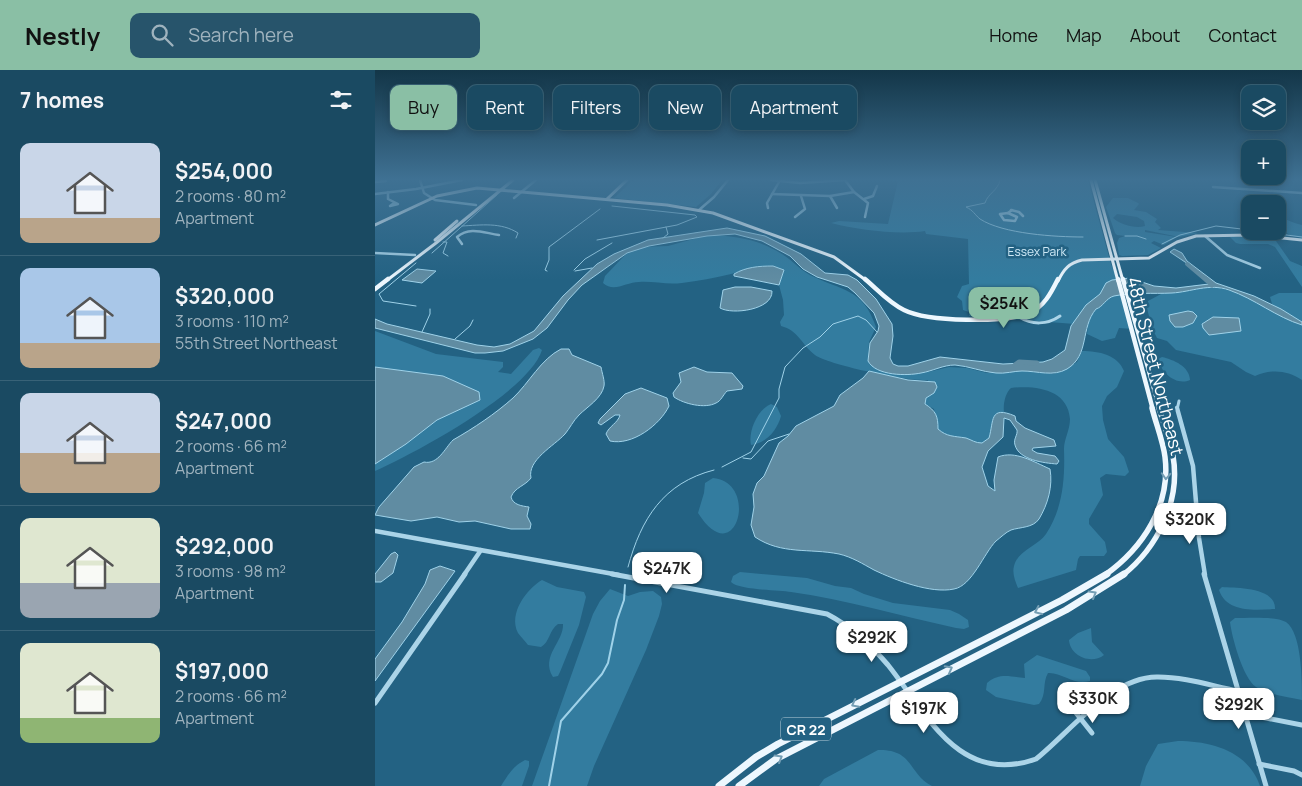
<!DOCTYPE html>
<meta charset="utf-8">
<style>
:root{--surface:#1a4a62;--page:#27546b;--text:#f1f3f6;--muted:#9fb3be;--line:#386277;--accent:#8abfa5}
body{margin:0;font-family:Manrope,sans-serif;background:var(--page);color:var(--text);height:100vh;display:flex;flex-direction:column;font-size:19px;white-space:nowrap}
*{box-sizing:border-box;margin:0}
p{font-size:16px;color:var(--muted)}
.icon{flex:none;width:28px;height:28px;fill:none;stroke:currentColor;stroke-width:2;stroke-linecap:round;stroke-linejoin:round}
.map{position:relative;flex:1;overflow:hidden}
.side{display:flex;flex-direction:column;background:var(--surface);width:375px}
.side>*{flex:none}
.guide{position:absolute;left:15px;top:15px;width:475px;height:45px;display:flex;gap:10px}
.fabs{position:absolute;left:866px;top:15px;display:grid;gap:10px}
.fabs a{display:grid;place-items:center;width:45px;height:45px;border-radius:10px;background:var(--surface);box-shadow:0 2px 8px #0003,0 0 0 1px var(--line);font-size:25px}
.price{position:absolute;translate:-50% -42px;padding:0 11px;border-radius:10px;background:#fff;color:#222;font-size:16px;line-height:32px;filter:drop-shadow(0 1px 2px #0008)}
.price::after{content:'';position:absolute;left:50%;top:30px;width:15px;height:11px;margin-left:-8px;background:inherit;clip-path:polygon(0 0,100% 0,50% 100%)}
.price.on{background:var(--accent);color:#111}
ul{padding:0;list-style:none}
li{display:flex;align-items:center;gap:15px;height:125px;padding:0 20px}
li+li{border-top:1px solid var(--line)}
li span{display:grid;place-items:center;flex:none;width:140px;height:100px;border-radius:10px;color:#555}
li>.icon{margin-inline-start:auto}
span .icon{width:60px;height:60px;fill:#fffc;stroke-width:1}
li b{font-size:21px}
h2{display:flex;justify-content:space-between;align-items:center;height:60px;padding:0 20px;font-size:21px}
.tag{padding:0 18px;border-radius:10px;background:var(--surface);box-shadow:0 2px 8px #0003,0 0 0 1px var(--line);font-size:18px;line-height:45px}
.tag.on{background:var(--accent);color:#111}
header{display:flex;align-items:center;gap:30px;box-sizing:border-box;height:70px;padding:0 25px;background:var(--accent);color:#111}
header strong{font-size:24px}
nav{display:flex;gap:28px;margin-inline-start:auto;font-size:18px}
.search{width:350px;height:45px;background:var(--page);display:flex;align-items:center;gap:12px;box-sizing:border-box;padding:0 18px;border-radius:10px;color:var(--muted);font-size:19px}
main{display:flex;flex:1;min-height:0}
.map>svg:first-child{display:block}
</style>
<header>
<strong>Nestly</strong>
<div class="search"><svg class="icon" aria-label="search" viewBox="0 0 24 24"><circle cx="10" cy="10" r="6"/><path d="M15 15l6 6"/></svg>Search here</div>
<nav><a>Home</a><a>Map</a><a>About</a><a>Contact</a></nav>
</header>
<main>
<section class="side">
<h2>7 homes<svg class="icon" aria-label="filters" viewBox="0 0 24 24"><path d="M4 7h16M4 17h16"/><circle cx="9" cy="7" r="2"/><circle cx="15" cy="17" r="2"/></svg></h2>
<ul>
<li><span style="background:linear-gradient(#c9d6e8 75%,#b9a48a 0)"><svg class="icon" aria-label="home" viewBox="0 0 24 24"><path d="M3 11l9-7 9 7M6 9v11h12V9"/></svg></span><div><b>$254,000</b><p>2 rooms · 80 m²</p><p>Apartment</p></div></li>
<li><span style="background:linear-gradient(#a9c7e8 75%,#b9a48a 0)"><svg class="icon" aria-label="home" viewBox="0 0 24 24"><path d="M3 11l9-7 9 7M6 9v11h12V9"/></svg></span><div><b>$320,000</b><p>3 rooms · 110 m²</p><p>55th Street Northeast</p></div></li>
<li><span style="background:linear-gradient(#c9d6e8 60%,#b9a48a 0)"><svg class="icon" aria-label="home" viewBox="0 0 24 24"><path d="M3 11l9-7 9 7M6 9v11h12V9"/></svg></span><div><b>$247,000</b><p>2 rooms · 66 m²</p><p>Apartment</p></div></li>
<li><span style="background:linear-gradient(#dfe7d0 65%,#9aa5b1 0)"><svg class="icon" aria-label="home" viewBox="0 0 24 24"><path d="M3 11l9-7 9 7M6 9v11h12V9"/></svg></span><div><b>$292,000</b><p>3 rooms · 98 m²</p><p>Apartment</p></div></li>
<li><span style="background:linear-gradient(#dfe7d0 75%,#8fb573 0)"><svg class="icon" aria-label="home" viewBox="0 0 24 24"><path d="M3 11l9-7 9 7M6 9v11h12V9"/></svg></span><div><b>$197,000</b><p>2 rooms · 66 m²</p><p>Apartment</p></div></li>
</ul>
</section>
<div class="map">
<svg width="927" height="716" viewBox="0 0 927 716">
<rect width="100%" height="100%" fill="#236283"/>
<g fill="#337c9f" fill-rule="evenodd">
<path d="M258 110H347L336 124 321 137 239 128Z"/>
<path d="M506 110H713L736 194 744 212 758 259 744 258 740 268 727 271 712 264 713 255 594 246V242L588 240 587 231 582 227 587 216 594 214 593 169 551 164 550 161C524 165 483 160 456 153L464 151 513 154 523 111Z"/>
<path d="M738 128H753L763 133 764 134 759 140 771 142 782 149 780 152 786 158 783 160 823 163 804 167 770 160V162L802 167 789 175 779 171 776 173 786 178 773 185 747 186 744 185 742 173 744 168 750 166 742 165 740 163 731 137ZM742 144 762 147 769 151 770 156C761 159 746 155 738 148Z"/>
<path d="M903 147C911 148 916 153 927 155V168L915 165 903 157Z"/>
<path d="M333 165C361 166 383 169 407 184 417 190 424 199 435 205 467 221 488 218 501 257L494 272 493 291 553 302 574 297 592 298 612 303 647 301 678 304 686 302 702 292 707 281C724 281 743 285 749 301L742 317 732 326 727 336 728 350 733 369 749 387 754 402 750 406 731 404 725 408 728 425 714 449V454L730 472 732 482 729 486H705L703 489 701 500 643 518C640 511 637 503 639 496 643 480 663 476 671 464 688 438 690 409 689 379 689 369 695 360 695 349 693 319 660 315 636 318 630 323 628 335 629 342 614 344 618 356 614 368L607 373H599L592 369 570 365 563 359 559 339 550 334 551 328 554 325 553 310C536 312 453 295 440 285 427 275 423 260 406 256L405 252 409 245 408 230 404 215 409 200C389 193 376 199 356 204 340 208 323 211 307 213 292 215 278 211 264 212 251 212 239 223 228 213L230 206 252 183 265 177 293 176Z"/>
<path d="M875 166 898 168 901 171 915 191 927 196V217L900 177 893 174H865L861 173 855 167Z"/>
<path d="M821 215C858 215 894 238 927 253V310C912 300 896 299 880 306L871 302 856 292 801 280 792 271 782 268 778 260 772 239 773 231 786 224V220H803Z"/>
<path d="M904 223H927V252L897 234 895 227Z"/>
<path d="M0 261 61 284 128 292V297L123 302 136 304 158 280 164 278 167 280C154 322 40 383 0 401Z"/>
<path d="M787 287C799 290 814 296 815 310 801 316 786 303 783 289Z"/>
<path d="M396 334 402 337 406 346C402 360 392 373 376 375 373 362 382 340 396 334Z"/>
<path d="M338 408C385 412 361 503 323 443L329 423 330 413Z"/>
<path d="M365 502 432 508 460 516 476 518 489 524 518 533 575 540 584 544 593 550 594 557 589 559 581 558C526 546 472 530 416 522 404 520 363 520 356 512L358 506Z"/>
<path d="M167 510 182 517 209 522 211 527 204 555 185 602 183 606 178 607C165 586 189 572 188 554H183C174 560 175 572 166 577L153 575C150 571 146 567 143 563 133 543 152 519 167 510Z"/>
<path d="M847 517C861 518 901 517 900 539 879 540 852 543 844 520Z"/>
<path d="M235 519 253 526 265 522 278 521 286 527 287 534 284 546 271 580 219 696 212 716H157L218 544 225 531Z"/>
<path d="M860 548C872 548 901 546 911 552 927 563 927 611 927 630 913 627 894 625 881 617 868 608 857 568 855 552Z"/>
<path d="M716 558 717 572 729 585C716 595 695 586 694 570L703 563Z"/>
<path d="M662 585 711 601 715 607V611C699 616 687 602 673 603 667 613 672 624 664 634L659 635 621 627 611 620 612 613C625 602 635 607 650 608L649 594Z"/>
<path d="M803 671C836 671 873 681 885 716H765L771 696 783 674Z"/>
<path d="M503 680C539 679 533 704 557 716H444L449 709Z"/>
<path d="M150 690 154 691V696L147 716H126C133 705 138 696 150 690Z"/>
</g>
<g fill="#608ca2" stroke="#9fd2e9">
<path d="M352 158 390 166 426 184 450 203 473 205 482 210 501 229 517 254 518 266 515 288 518 294 523 296H533L565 287 628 294 668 292 677 289 690 280 696 256 711 235 725 224 731 213 737 210 755 208 779 216 801 218 834 214 819 198 795 182 799 179 807 183 812 191 841 213 879 226 906 239 927 252V255C901 247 880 229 854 220 834 213 816 222 797 223 778 224 758 222 739 226 731 228 728 237 721 239 705 258 715 285 692 299 678 307 663 301 647 301 639 301 630 304 621 303 607 302 594 296 580 295 568 295 558 301 546 303 532 306 501 306 493 291L495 273 503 261 504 256 499 243 480 223 473 217 442 207 428 199 415 186 387 171 360 164 332 166 274 176 252 183 207 215 193 230 172 258 158 269 128 281 110 283H100L0 258V249L12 254 102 275 119 277 135 274 159 261 188 226 222 194 239 184 273 170Z"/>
<path d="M398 196 409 200 404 215 359 206V204C371 197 384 196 398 196Z"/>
<path d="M42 199 61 201 47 213 27 210Z"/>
<path d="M360 217H376L397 221C398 240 357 245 345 238L348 220Z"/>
<path d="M813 241 818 242 822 246 818 253 808 257H800L795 251 794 245Z"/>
<path d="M838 247 864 248 866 261 834 265 828 258 827 254Z"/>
<path d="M186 279H194L197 285 226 297C227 303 230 311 229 316 227 328 212 337 204 345 198 351 195 358 190 364 179 376 152 390 156 408 150 416 140 417 136 427 138 435 147 436 154 437L152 446 156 454 155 459H136L100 451 84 452 62 447 36 451 0 445 4 437 39 397 49 392C63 395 70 378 78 370 99 358 120 344 138 328 154 313 166 289 186 279Z"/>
<path d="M0 297 68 306 104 322 105 330 62 350 31 374 0 394Z"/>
<path d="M319 297 332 302 357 303 368 316 367 319 352 321C348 325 346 331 341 333 330 339 309 334 299 327L298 323 306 312 304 303Z"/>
<path d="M494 301 533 310 560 312 562 317 559 323 551 328 550 334C561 341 563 346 563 359 572 367 579 366 591 368 597 370 600 373 607 373L614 368C619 351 614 335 640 346L641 351 650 358 679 370 681 376 658 378 657 380 662 383 680 386 684 391 682 394C669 393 644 390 640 375 638 369 643 365 642 360L635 350 629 348 628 367 613 381 607 397 613 416 620 421 619 410 623 387C640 380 659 392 675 399 678 416 673 434 664 449 658 458 645 457 636 460 631 462 625 468 621 471 609 483 597 516 579 519 556 524 520 510 499 500 488 494 477 487 464 484 434 478 407 485 380 467L376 455 379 437 378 424 382 413 389 406 404 373 413 366 421 356 459 336 465 325 488 308Z"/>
<path d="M266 318 292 328 294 336C285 355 257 376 235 371L231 364C234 356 243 353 245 345H240L226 355 223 353 225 349 250 324Z"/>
<path d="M20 482 23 485 18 503 6 512H0V504L16 484Z"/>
<path d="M65 496 80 501 0 611V589L27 552 50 514 55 500Z"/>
</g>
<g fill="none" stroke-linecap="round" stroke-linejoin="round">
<g stroke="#9fd2e9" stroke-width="1">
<path d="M625 110C623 121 613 123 610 133L591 137C598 140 600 145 605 149 628 164 681 167 708 167"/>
<path d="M87 156C106 155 126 152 143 163L141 168"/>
<path d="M881 161 927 167"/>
<path d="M750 166H762L771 169"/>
<path d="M288 168 293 164 291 157"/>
<path d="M222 170 302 155 322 147 320 145 237 136"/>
<path d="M68 172H72L68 183 73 186"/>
<path d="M787 174 805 165 841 156 875 160"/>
<path d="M57 183 122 125"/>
<path d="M41 193 4 224 8 231 41 236"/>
<path d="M199 200 210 189 237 173"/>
<path d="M172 201 170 200 174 190V177L225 139"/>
<path d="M200 201 217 198"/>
<path d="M47 262 55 244V239"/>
<path d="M80 269 95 256 98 250"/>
<path d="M368 388 376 389 393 371 414 364"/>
<path d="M347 397 376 382 404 328V319L410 297 428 278 445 267 458 254 483 246 491 250 502 262"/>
<path d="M253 497C266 449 288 413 339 400"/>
</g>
<path stroke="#9fd2e9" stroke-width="2" d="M174 716 186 651 227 604 233 593 242 550 249 530 250 515"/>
<path stroke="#608ca2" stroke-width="4" d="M812 194 832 211"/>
<g stroke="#608ca2" stroke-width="5">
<path d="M831 209 837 215"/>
<path d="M640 295 644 292 662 293"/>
</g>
<g stroke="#abd4e8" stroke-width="2.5">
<path d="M45 110 49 123 60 130 101 135"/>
<path d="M396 110 425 113 470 110"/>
<path d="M470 110 479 122 493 133 490 147"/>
<path d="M0 112 11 111"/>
<path d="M838 117 927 123"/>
<path d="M13 122V129L23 134 15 136 19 133"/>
<path d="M0 124 41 119 87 110"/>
<path d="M397 124 455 126 479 122"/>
<path d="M455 126 462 138"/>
<path d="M139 128 161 110"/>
<path d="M489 129 498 126 502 116"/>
<path d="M393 138 392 133 404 112"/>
<path d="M324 140 339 127 353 110"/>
<path d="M636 140 644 142 648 146"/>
<path d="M633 143 642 147 640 151 629 150 625 144Z"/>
<path d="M633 143 637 140"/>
<path d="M420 147 430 139 426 126"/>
<path d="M830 166 852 185 885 198"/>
<path d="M87 174 82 167C95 156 109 163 124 165"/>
<path d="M0 183 40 185"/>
</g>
<g stroke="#abd4e8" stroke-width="3">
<path d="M644 247C657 255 672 255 685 246"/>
<path d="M802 340 804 331"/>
</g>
<g stroke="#abd4e8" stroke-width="4.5">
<path d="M802 338 818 396 824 468 830 505"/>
<path d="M0 461 244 505"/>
<path d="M89 505 106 480"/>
</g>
<g stroke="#abd4e8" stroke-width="5">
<path d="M237 504 452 544C477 557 495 574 513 595 552 644 584 716 661 689 695 662 737 606 783 607 810 607 837 616 863 621"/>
<path d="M829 504 891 716"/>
<path d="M0 633 90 504"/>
<path d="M694 634 717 663"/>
<path d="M870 644 927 655"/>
<path d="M884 694 919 701 927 705"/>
</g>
<g stroke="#edf7fe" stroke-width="3">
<path d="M716 110 743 211"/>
<path d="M720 110 748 211"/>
<path d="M232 129 252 110"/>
<path d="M0 155 62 126 102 118 292 135 338 143 459 187 492 211"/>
<path d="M60 170 82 151"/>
<path d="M11 211 61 173 138 110"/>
<path d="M683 211C689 199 694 193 707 190L774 188 802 172 821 166 877 165 927 170"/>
</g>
<g stroke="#edf7fe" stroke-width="4.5">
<path d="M490 209C503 220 514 233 529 240 553 252 630 253 654 243 669 237 676 223 683 209"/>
<path d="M743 209 778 340"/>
<path d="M748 209 785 340"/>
<path d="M0 219 13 209"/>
</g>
<g stroke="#edf7fe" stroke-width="5.5">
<path d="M730 505C768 478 796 435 790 387 788 371 781 354 777 338"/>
<path d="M748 505C782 478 806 431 798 386 795 370 789 354 784 338"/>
</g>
<g stroke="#edf7fe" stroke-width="7">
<path d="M344 716 381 687 403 674 687 530 732 504"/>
<path d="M364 716 401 689 691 540 749 504"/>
</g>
</g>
<defs><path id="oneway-chevron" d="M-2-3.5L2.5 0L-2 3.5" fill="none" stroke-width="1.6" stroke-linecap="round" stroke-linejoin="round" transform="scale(1.25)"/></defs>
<g stroke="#749eb4">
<use href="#oneway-chevron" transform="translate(791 406) rotate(93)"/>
<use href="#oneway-chevron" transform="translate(718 524) rotate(-30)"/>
<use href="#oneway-chevron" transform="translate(663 541) rotate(155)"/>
<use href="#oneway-chevron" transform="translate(574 599) rotate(-28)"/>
<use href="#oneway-chevron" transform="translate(480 634) rotate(153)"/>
<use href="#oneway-chevron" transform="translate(404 688) rotate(-31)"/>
</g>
<linearGradient id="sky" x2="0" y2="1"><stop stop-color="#133648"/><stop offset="0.52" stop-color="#3f7193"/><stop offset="1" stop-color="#3f7193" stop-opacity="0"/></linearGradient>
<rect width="927" height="210" fill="url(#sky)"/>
<g text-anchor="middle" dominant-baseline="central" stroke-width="5" stroke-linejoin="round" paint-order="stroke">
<g font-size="12" fill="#cee9f6" stroke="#236283">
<text x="662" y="181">Essex Park</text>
</g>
<rect fill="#236283" stroke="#bdd0da" stroke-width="1" x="406" y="647.5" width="50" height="23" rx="4"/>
<g font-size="14" font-weight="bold" fill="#fff">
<text x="431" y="659">CR 22</text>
</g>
<g font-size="18" fill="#fff" stroke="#236283">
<text transform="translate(781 296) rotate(76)">48th Street Northeast</text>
</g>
</g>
</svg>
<div class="fabs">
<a><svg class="icon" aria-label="layers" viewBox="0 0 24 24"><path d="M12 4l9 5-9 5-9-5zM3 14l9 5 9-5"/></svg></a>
<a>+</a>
<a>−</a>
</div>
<b class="price on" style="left:629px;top:259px">$254K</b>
<b class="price" style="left:815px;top:475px">$320K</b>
<b class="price" style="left:292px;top:524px">$247K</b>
<b class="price" style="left:497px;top:593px">$292K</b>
<b class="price" style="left:718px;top:654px">$330K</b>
<b class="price" style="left:864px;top:660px">$292K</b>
<b class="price" style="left:549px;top:664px">$197K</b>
<div class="guide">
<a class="tag on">Buy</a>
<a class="tag">Rent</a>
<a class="tag">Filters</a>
<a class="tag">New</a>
<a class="tag">Apartment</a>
</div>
</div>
</main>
